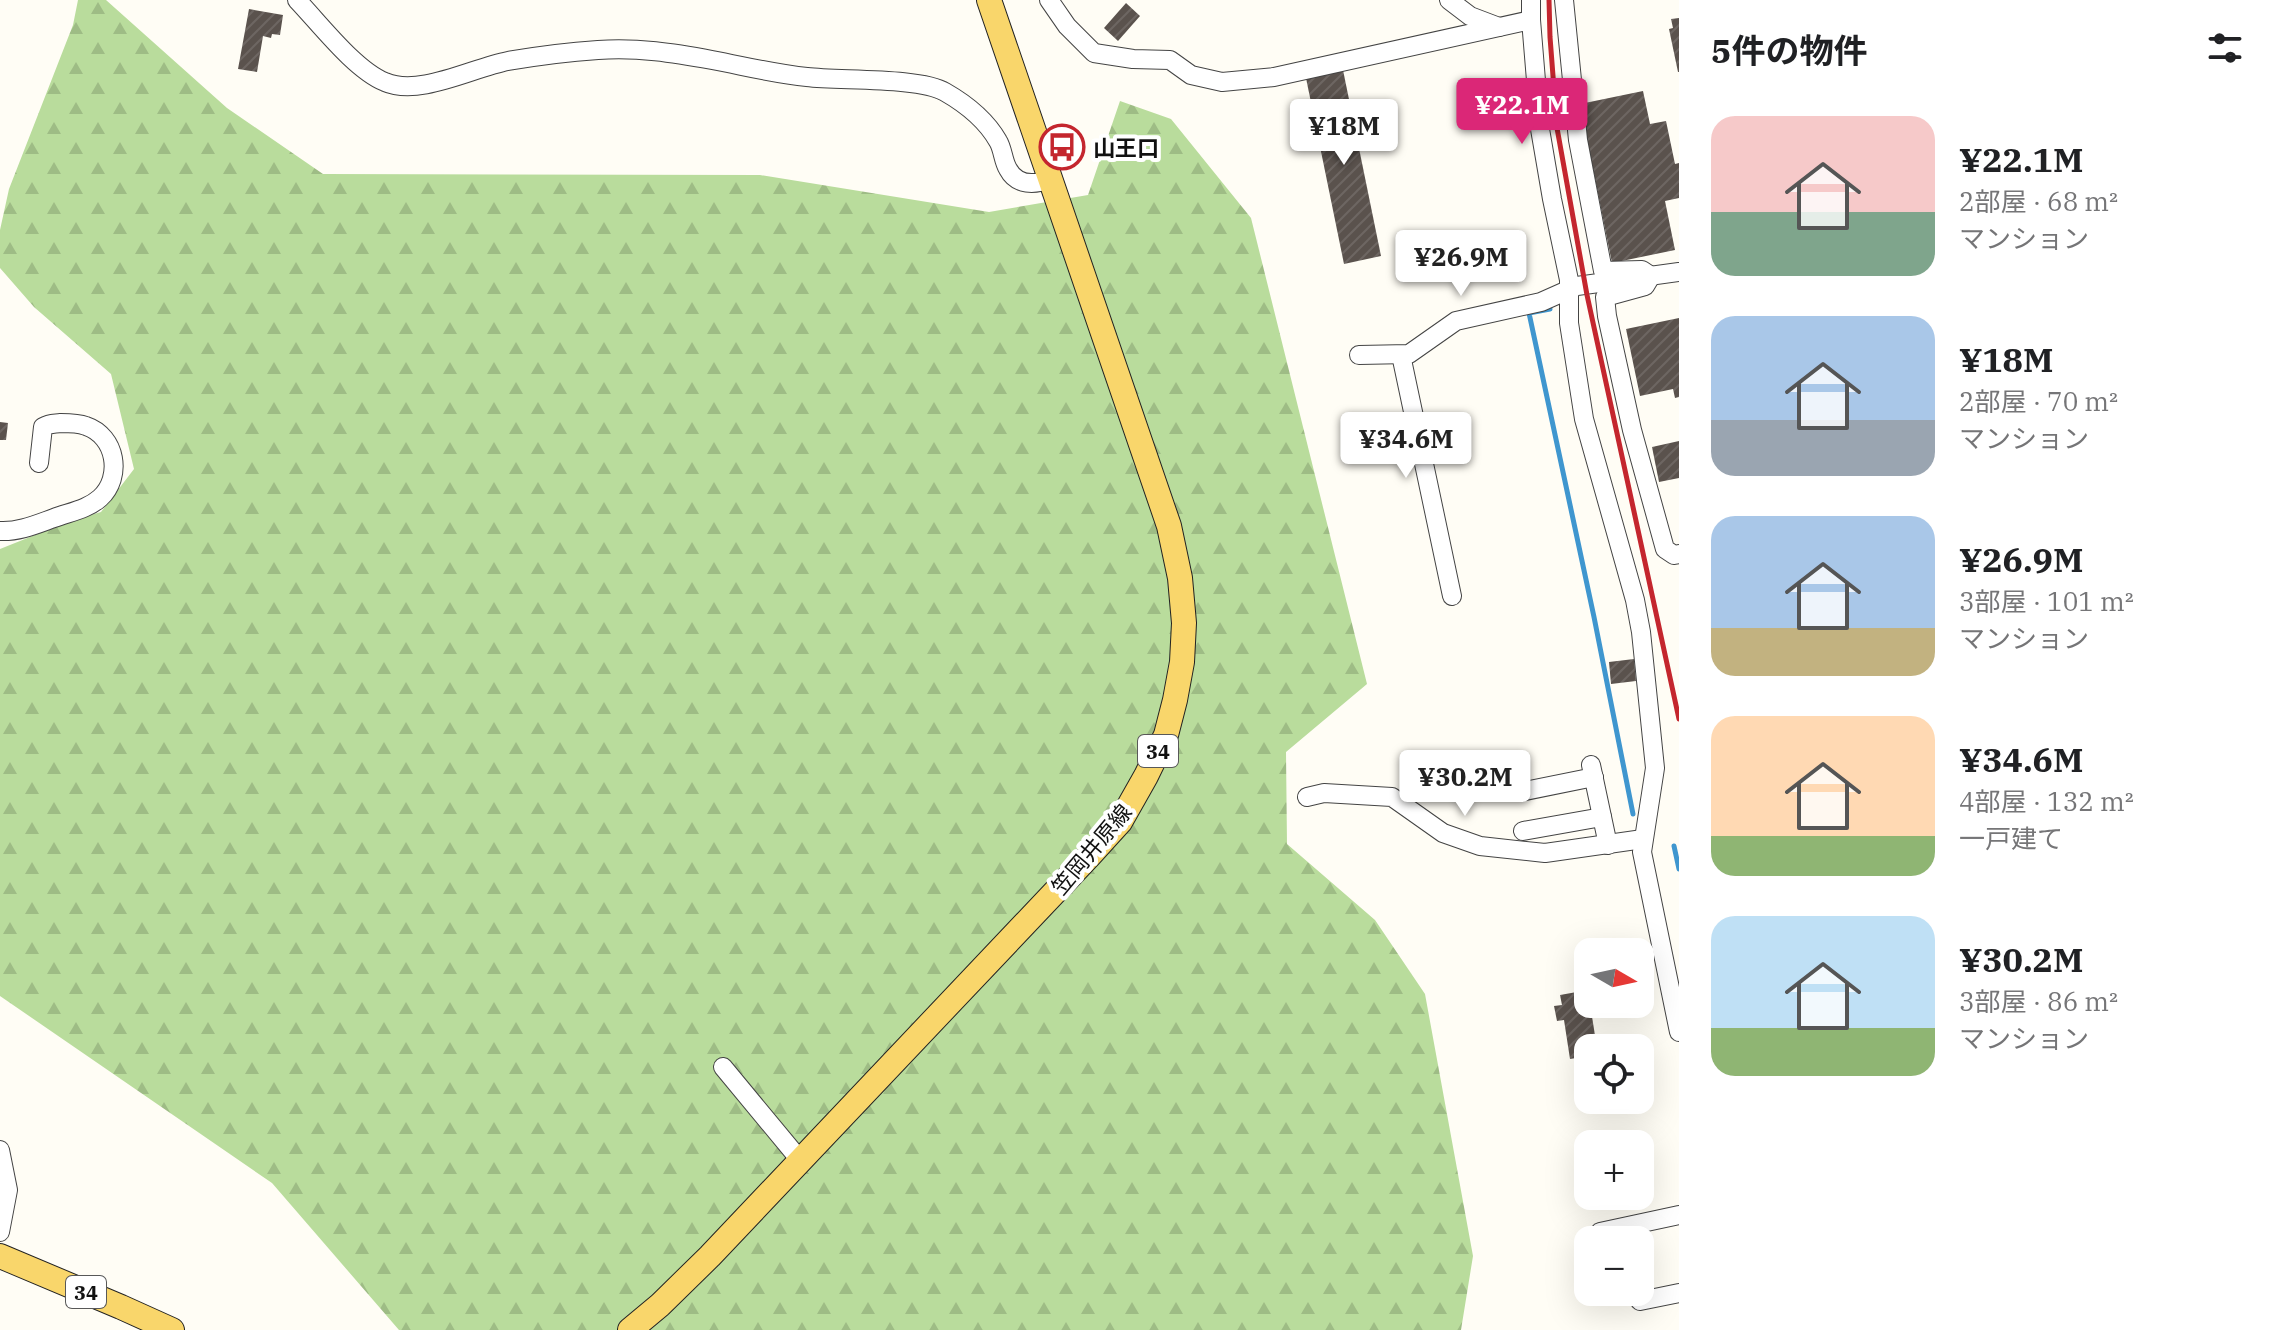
<!DOCTYPE html>
<html lang="ja">
<meta charset="utf-8">
<style>
:root{--surface:#fff;--page:#f6f6f6;--text:#202124;--muted:#757577;--accent:#db2777}
body{margin:0;font-family:"IBM Plex Serif","Noto Sans JP",serif;background:var(--page);color:var(--text);height:100vh;display:flex;flex-direction:column;font-size:30px;white-space:nowrap}
*{box-sizing:border-box;margin:0}
p{font-size:26px;color:var(--muted)}
.icon{flex:none;width:44px;height:44px;fill:none;stroke:currentColor;stroke-width:2;stroke-linecap:round;stroke-linejoin:round}
.map{position:relative;flex:1;overflow:hidden}
.side{display:flex;flex-direction:column;background:var(--surface);width:600px}
.side>*{flex:none}
.needle{width:52px;rotate:99deg}
.controls{position:absolute;left:1574px;top:938px;display:grid;gap:16px}
.controls a{display:grid;place-items:center;width:80px;height:80px;border-radius:16px;background:var(--surface);box-shadow:0 8px 32px #0002;font-size:40px}
.price{position:absolute;translate:-50% -68px;padding:0 18px;border-radius:8px;background:#fff;color:#222;font-size:26px;line-height:52px;filter:drop-shadow(0 2px 4px #0008)}
.price::after{content:'';position:absolute;left:50%;top:48px;width:24px;height:18px;margin-left:-12px;background:inherit;clip-path:polygon(0 0,100% 0,50% 100%)}
.price.current{background:var(--accent);color:#fff}
ul{padding:0;list-style:none}
li{display:flex;align-items:center;gap:24px;height:200px;padding:0 32px}
li span{display:grid;place-items:center;flex:none;width:224px;height:160px;border-radius:24px;color:#555}
li>.icon{margin-inline-start:auto}
span .icon{width:96px;height:96px;fill:#fffc;stroke-width:1}
li b{font-size:34px}
h2{display:flex;justify-content:space-between;align-items:center;height:96px;padding:0 32px;font-size:34px}
main{display:flex;flex:1;min-height:0}
.map>svg:first-child{display:block}
</style>
<main>
<div class="map">
<svg width="1679" height="1330" viewBox="0 0 1679 1330">
<defs>
<pattern id="forest-firs" width="22" height="20" patternUnits="userSpaceOnUse" patternTransform="scale(2)"><rect width="22" height="20" fill="#b9dc9c"/><path d="M5 1l3.5 6h-7zM16 11l3.5 6h-7z" fill="#9ebc85"/></pattern>
<pattern id="building-hatch" width="6" height="6" patternUnits="userSpaceOnUse" patternTransform="scale(2)"><rect width="6" height="6" fill="#5a524d"/><path d="M-1 1l2-2M0 6l6-6M5 7l2-2" fill="none" stroke="#6d6662"/></pattern>
</defs>
<rect width="100%" height="100%" fill="#fffdf5"/>
<path fill="url(#forest-firs)" d="M78 0H106L227 108 323 174 760 175 989 212 1088 195 1120 101 1171 119 1251 218 1367 684 1286 752 1287 844 1375 920 1425 994 1473 1256 1461 1330H399L272 1183 0 996V549L70 521 101 512 134 469 111 374 34 307 0 268V230L9 189 73 25Z"/>
<g fill="none" stroke-linecap="round" stroke-linejoin="round">
<g stroke="#3f96cf" stroke-width="5">
<path d="M1550 309 1529 313 1594 617 1633 814"/>
<path d="M1674 846 1679 869"/>
</g>
</g>
<g fill="url(#building-hatch)">
<path d="M1126 3 1140 16 1118 41 1104 28Z"/>
<path d="M249 9 283 15 280 35 272 34 271 38 263 36 257 72 238 69Z"/>
<path d="M1679 18V72H1678L1669 29 1673 28 1671 19Z"/>
<path d="M1343 70 1381 256 1344 264 1306 78Z"/>
<path d="M1643 91 1650 124 1666 121 1675 164 1679 163V198L1665 201 1675 250 1612 263 1580 104Z"/>
<path d="M1679 318V397L1675 398 1673 389 1640 396 1626 329Z"/>
<path d="M0 422 8 423 6 440H0Z"/>
<path d="M1679 441V478L1659 482 1652 447Z"/>
<path d="M1634 659 1636 681 1611 684 1609 662Z"/>
<path d="M1588 990V1004H1590L1597 1048H1588V1056L1570 1059 1564 1020 1557 1021 1554 1006 1562 1005 1560 995Z"/>
</g>
<g fill="none" stroke-linecap="round" stroke-linejoin="round">
<g stroke="#444" stroke-width="20">
<g id="minor">
<path d="M297 0C320 24 355 70 385 82 419 97 472 68 508 61 537 56 568 52 598 50 637 47 674 53 712 60 744 66 775 74 807 77 840 81 920 77 945 92 966 104 986 120 998 141 1003 149 1003 161 1008 169 1017 186 1035 185 1050 179"/>
<path d="M1049 0 1067 26 1094 53 1133 59 1170 60 1191 75 1222 82 1274 77 1531 20"/>
<path d="M1449 0 1470 16 1499 27"/>
<path d="M1531 0V20L1540 129 1552 199 1569 280V323L1584 419 1635 600 1641 632 1655 768 1642 852 1679 1032"/>
<path d="M1564 0 1578 140 1603 271 1642 270 1651 276 1645 286 1605 297 1607 316 1632 430 1665 549 1674 555 1679 554"/>
<path d="M1359 355 1409 354 1456 321 1541 302 1577 286 1679 272"/>
<path d="M1401 355 1452 596"/>
<path d="M0 531C19 532 37 524 54 518 70 512 88 509 100 498 123 477 116 436 86 426 78 423 70 423 61 423 54 424 50 423 43 427L39 463"/>
<path d="M1591 765 1608 845"/>
<path d="M1520 792 1594 777"/>
<path d="M1307 797 1324 793 1392 797 1443 833 1480 846 1545 853 1643 839"/>
<path d="M1523 831 1602 817"/>
<path d="M723 1067 800 1160"/>
<path d="M0 1150 8 1190 0 1232"/>
<path d="M1600 1232 1679 1215"/>
<path d="M1640 1301 1679 1293"/>
</g>
</g>
<g stroke="#222" stroke-width="26">
<g id="major">
<path d="M0 1256 121 1307 172 1330"/>
<path d="M630 1330 660 1305 710 1256 1090 855 1120 822 1146 776 1166 735 1175 700 1182 662 1184 623 1180 578 1169 526 989 0"/>
</g>
</g>
<use href="#minor" stroke="#fff" stroke-width="18"/>
<use href="#major" stroke="#f9d66b" stroke-width="24"/>
<path stroke="#c4262e" stroke-width="5" d="M1549 0 1550 37 1557 128 1587 295 1679 719"/>
</g>
<defs>
<g id="bus-ring" transform="scale(2.3)"><circle r="9.5" fill="#fff" stroke="#c4262e" stroke-width="1.5"/><path d="M-5-6H5V4H4V6H2V4H-2V6H-4V4H-5ZM-3.5-4V0h7V-4ZM-3.5 1.2v1.5H-2V1.2ZM2 1.2v1.5H3.5V1.2Z" fill="#c4262e"/></g>
</defs>
<g fill-rule="evenodd">
<use href="#bus-ring" x="1062" y="147"/>
</g>
<g text-anchor="middle" dominant-baseline="central" stroke-width="8" stroke-linejoin="round" paint-order="stroke">
<g fill="#fff" stroke="#585858" stroke-width="2">
<rect x="1138" y="735" width="40" height="32" rx="6"/>
<rect x="66" y="1276" width="40" height="32" rx="6"/>
</g>
<g font-size="20" font-weight="bold" fill="#111">
<text x="1158" y="751">34</text>
<text x="86" y="1292">34</text>
</g>
<g font-size="22" font-weight="bold" fill="#111" stroke="#fff" text-anchor="start">
<text x="1093" y="147">山王口</text>
</g>
<g font-size="22" fill="#111" stroke="#fff">
<text transform="translate(1091 849) rotate(-50)">笠岡井原線</text>
</g>
</g>
</svg>
<div class="controls">
<a><svg class="needle" viewBox="-14 -14 28 28"><path d="M0-13l5 13h-10z" fill="#e53935"/><path d="M0 13l5-13h-10z" fill="#757577"/></svg></a>
<a><svg class="icon" aria-label="locate" viewBox="0 0 24 24"><circle cx="12" cy="12" r="6"/><path d="M12 2v4M12 18v4M2 12h4M18 12h4"/></svg></a>
<a>+</a>
<a>−</a>
</div>
<b class="price current" style="left:1522px;top:146px">¥22.1M</b>
<b class="price" style="left:1344px;top:167px">¥18M</b>
<b class="price" style="left:1461px;top:298px">¥26.9M</b>
<b class="price" style="left:1406px;top:480px">¥34.6M</b>
<b class="price" style="left:1465px;top:818px">¥30.2M</b>
</div>
<section class="side">
<h2>5件の物件<svg class="icon" aria-label="filters" viewBox="0 0 24 24"><path d="M4 7h16M4 17h16"/><circle cx="9" cy="7" r="2"/><circle cx="15" cy="17" r="2"/></svg></h2>
<ul>
<li><span style="background:linear-gradient(#f6c9c9 60%,#7fa58c 0)"><svg class="icon" aria-label="home" viewBox="0 0 24 24"><path d="M3 11l9-7 9 7M6 9v11h12V9"/></svg></span><div><b>¥22.1M</b><p>2部屋 · 68 m²</p><p>マンション</p></div></li>
<li><span style="background:linear-gradient(#a9c7e8 65%,#9aa5b1 0)"><svg class="icon" aria-label="home" viewBox="0 0 24 24"><path d="M3 11l9-7 9 7M6 9v11h12V9"/></svg></span><div><b>¥18M</b><p>2部屋 · 70 m²</p><p>マンション</p></div></li>
<li><span style="background:linear-gradient(#a9c7e8 70%,#c2b280 0)"><svg class="icon" aria-label="home" viewBox="0 0 24 24"><path d="M3 11l9-7 9 7M6 9v11h12V9"/></svg></span><div><b>¥26.9M</b><p>3部屋 · 101 m²</p><p>マンション</p></div></li>
<li><span style="background:linear-gradient(#ffd9b3 75%,#8fb573 0)"><svg class="icon" aria-label="home" viewBox="0 0 24 24"><path d="M3 11l9-7 9 7M6 9v11h12V9"/></svg></span><div><b>¥34.6M</b><p>4部屋 · 132 m²</p><p>一戸建て</p></div></li>
<li><span style="background:linear-gradient(#bfe0f5 70%,#8fb573 0)"><svg class="icon" aria-label="home" viewBox="0 0 24 24"><path d="M3 11l9-7 9 7M6 9v11h12V9"/></svg></span><div><b>¥30.2M</b><p>3部屋 · 86 m²</p><p>マンション</p></div></li>
</ul>
</section>
</main>
